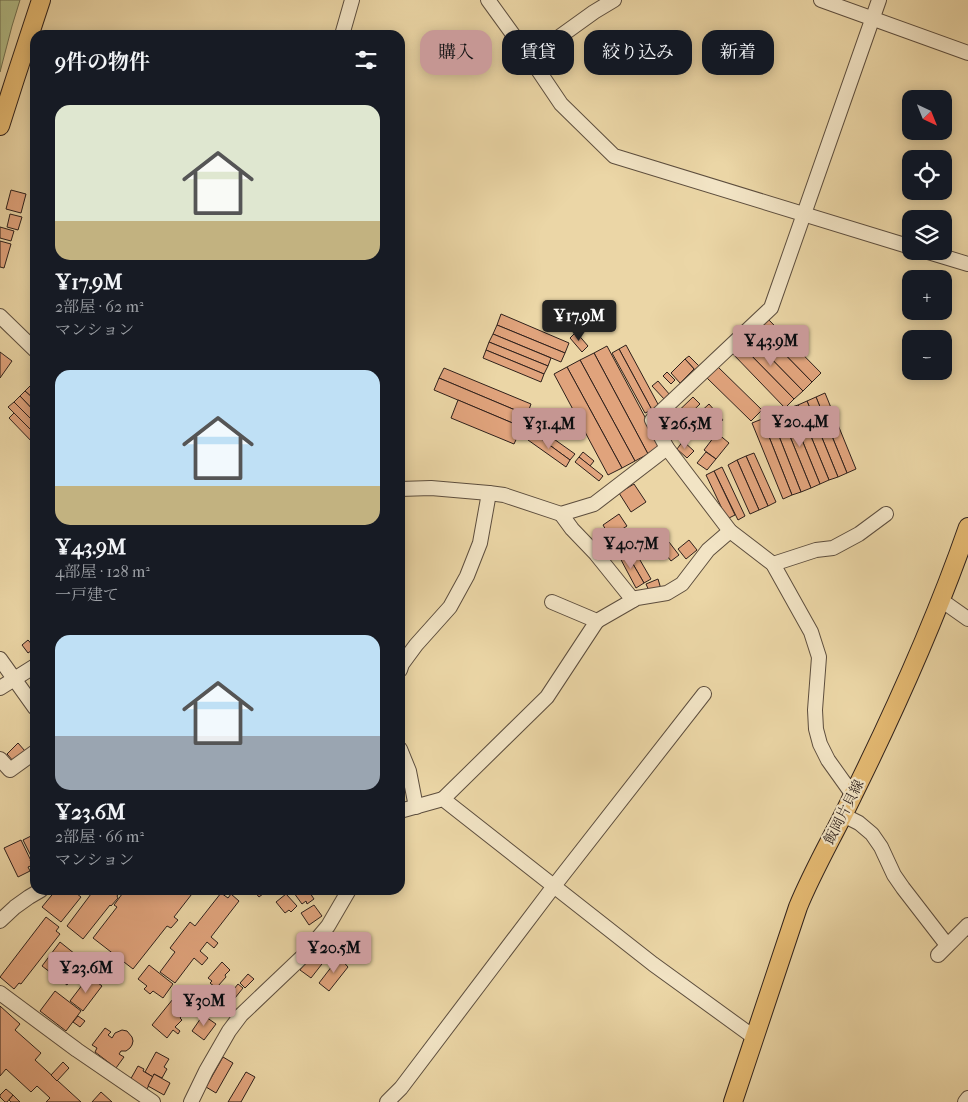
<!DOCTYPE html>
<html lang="ja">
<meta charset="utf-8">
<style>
:root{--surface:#171b24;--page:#242831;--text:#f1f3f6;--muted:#9ea1a6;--accent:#c59692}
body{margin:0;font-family:"IM FELL French Canon","Noto Serif JP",serif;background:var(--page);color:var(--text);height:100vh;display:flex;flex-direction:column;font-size:19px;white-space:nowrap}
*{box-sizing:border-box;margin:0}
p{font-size:16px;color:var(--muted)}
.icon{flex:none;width:28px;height:28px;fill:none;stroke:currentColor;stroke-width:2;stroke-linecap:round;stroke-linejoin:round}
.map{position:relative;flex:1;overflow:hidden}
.details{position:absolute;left:30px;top:30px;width:375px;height:865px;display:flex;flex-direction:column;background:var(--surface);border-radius:15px;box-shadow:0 2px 12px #0003}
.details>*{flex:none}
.banner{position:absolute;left:420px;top:30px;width:472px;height:45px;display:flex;gap:10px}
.needle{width:32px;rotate:137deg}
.controls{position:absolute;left:902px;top:90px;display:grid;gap:10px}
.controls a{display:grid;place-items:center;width:50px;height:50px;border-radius:10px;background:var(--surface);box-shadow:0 2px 12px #0003;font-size:25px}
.price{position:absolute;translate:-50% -42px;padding:0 11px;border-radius:5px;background:var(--accent);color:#111;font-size:16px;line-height:32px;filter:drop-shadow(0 1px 2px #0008)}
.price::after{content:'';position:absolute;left:50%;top:30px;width:15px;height:11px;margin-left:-8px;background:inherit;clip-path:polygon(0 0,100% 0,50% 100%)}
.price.on{background:#222;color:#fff}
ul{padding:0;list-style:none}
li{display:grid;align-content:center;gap:10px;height:265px;padding:0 25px}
li span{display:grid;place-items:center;height:155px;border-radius:15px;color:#555}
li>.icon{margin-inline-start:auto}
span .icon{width:90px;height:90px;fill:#fffc;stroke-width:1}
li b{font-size:21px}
h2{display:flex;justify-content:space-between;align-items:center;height:60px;padding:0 25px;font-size:21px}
.chip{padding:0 18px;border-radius:15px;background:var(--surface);box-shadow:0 2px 12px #0003;font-size:18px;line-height:45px}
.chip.on{background:var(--accent);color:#111}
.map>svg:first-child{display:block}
</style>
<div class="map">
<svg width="968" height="1102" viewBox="0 0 968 1102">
<rect width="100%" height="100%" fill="#ebd6a6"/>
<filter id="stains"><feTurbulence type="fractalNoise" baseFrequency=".004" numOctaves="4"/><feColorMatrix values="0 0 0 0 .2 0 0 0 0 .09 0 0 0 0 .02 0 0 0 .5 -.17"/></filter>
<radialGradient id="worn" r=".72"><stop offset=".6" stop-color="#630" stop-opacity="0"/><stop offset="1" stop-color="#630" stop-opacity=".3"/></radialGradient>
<path fill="#b3bf8a" stroke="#707052" d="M0 0H20L12 26 0 72Z"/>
<g fill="#e0a37c" stroke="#2e201b">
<path d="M11 190 26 194 21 213 6 209Z"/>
<path d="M10 214 22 217 18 230 7 227Z"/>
<path d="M0 227 14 231 11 241 0 238Z"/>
<path d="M0 241 11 244 4 268 0 267Z"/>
<path d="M501 314 569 343 565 353 497 325Z"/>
<path d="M766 317 821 373 812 382 757 326Z"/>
<path d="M497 325 565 353 561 362 493 334Z"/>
<path d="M757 326 812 382 803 391 748 335Z"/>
<path d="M576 332 588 346 582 352 570 338Z"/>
<path d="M493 334 551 358 548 366 489 342Z"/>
<path d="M748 335 803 391 794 399 739 343Z"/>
<path d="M489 342 548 366 544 374 486 350Z"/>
<path d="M739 343 794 399 785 408 731 352Z"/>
<path d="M626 345 659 406 652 410 619 349Z"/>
<path d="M607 346 661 447 648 454 594 353Z"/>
<path d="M619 349 652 410 645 413 612 353Z"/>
<path d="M486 350 544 374 541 382 483 358Z"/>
<path d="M0 352 12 361 0 378Z"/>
<path d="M594 353 648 454 635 461 580 360Z"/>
<path d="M689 356 700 367 696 371 685 359Z"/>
<path d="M685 359 694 369 680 383 671 373Z"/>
<path d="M580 360 635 461 622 468 567 367Z"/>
<path d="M567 367 622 468 608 475 554 374Z"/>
<path d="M718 367 762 410 751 421 707 378Z"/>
<path d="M444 368 531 404 527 415 439 378Z"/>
<path d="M667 372 675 380 671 384 663 376Z"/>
<path d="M439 378 527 415 522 427 434 390Z"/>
<path d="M658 381 670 395 665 400 652 386Z"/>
<path d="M31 385 35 389V400L25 391Z"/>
<path d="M25 391 35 400V412L20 396Z"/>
<path d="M825 393 856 469 847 473 816 397Z"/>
<path d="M20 396 35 412V423L14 402Z"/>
<path d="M693 397 700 404 675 428 668 421Z"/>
<path d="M816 397 847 473 838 477 807 401Z"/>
<path d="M458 400 522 427 514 444 451 418Z"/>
<path d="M807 401 838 477 829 480 798 405Z"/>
<path d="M14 402 35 423V434L8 407Z"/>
<path d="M709 404 723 420 709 432 695 417Z"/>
<path d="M798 405 829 480 820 484 789 408Z"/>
<path d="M789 408 820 484 811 488 780 412Z"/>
<path d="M780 412 811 488 801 492 771 416Z"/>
<path d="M14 413 35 434V445L9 418Z"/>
<path d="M771 416 801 492 792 495 762 419Z"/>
<path d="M762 419 792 495 783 499 752 423Z"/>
<path d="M537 427 575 454 570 460 533 433Z"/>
<path d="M533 433 570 460 566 467 528 440Z"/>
<path d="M717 433 729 443 716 459 704 450Z"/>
<path d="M683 441 694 451 687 458 677 449Z"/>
<path d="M583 452 594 461 590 466 579 457Z"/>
<path d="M706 452 716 459 707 470 697 463Z"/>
<path d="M754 453 776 502 768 506 746 456Z"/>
<path d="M746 456 768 506 759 510 737 460Z"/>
<path d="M579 457 603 476 599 481 575 462Z"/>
<path d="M737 460 759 510 750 514 728 465Z"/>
<path d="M722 467 745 516 738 520 714 471Z"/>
<path d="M714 471 735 515 727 519 706 475Z"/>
<path d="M634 484 646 502 631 512 619 493Z"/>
<path d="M619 514 627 526 610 537 603 525Z"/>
<path d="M689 540 697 550 686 559 678 549Z"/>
<path d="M669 542 679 555 671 561 661 548Z"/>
<path d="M633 548 651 579 644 583 626 552Z"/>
<path d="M626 552 644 583 636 588 619 556Z"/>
<path d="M658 579 661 589 650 593 646 584Z"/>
<path d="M28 640 35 648 28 653 22 645Z"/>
<path d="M18 743 25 751 14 762 7 754Z"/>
<path d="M35 834V855L31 856 23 840Z"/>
<path d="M21 840 33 865 28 867 30 871 18 877 4 848Z"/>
<path d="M35 858V870L30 860Z"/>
<path d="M56 890H72L81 897 61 922 42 907Z"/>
<path d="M94 890H121L117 896 118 898 111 906 110 905 83 939 67 926Z"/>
<path d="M125 890H195L174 917 178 920 171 928 167 926 133 969 93 938 117 907 114 905Z"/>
<path d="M253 890H268L259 897Z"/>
<path d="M297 890H308L314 899 307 904 306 901 302 904 294 893Z"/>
<path d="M221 893 228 898 231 894 239 901 211 937 218 943 214 948 207 942 200 951 208 958 202 965 194 958 175 983 160 972 175 952 170 948 190 922 195 926Z"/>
<path d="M286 894 297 906 291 912 289 910 285 913 276 902Z"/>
<path d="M314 905 322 916 309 925 301 913Z"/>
<path d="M46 917 59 927 56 931 60 934 21 984 19 983 14 989 0 977Z"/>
<path d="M326 936 336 946 311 978 300 970Z"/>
<path d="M60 942 80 958 70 971 74 975 67 985 42 966Z"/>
<path d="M339 957 348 967 329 991 319 983Z"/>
<path d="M222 962 230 970 225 975 226 977 218 986 217 985 215 987 210 983 212 981 208 978Z"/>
<path d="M149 965 173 984 163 998 153 991 150 994 144 989 147 986 138 979Z"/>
<path d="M248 974 254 979 245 988 240 983Z"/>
<path d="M89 976 102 986 83 1011 70 1001Z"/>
<path d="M238 984 243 988 235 998 230 994Z"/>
<path d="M55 991 81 1011 66 1031 40 1011Z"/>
<path d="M177 994 191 1005 180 1018 182 1020 175 1027 180 1031 178 1034 173 1030 167 1038 152 1025Z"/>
<path d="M0 1006 20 1024 15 1030 41 1053 35 1060 81 1102H46L50 1098 37 1086 31 1092 6 1069 0 1076Z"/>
<path d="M203 1015 216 1024 204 1040 192 1031Z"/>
<path d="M78 1016 85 1021 80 1027 73 1022Z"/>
<path d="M105 1028 111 1032 108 1035 112 1038 115 1033 122 1030 127 1031 132 1037 133 1041 132 1045 130 1048 126 1051H121L119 1054 124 1057 116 1068 95 1052 97 1048 92 1045Z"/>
<path d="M156 1052 169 1059 164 1067 167 1069 162 1078 154 1074 153 1077 145 1072Z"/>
<path d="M223 1057 233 1063 216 1093 206 1087Z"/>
<path d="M63 1062 69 1068 57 1081 51 1075Z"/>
<path d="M138 1066 144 1069 143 1071 153 1077 147 1089 139 1085 129 1082Z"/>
<path d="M246 1072 255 1077 241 1102H228Z"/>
<path d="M154 1074 170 1083 164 1095 148 1086Z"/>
<path d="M6 1089 13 1095 7 1102H5L0 1097V1095Z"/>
<path d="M101 1092 112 1102H92Z"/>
<path d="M13 1095 20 1102H11L9 1100Z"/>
</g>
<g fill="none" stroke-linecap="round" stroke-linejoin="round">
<g stroke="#5d4e3e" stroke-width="16">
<g id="minor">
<path d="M488 0 530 58 561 104 614 156 911 247"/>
<path d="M821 0 968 53"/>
<path d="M342 35 352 0"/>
<path d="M530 58 594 12 614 0"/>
<path d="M925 251 968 264"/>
<path d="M0 316 35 350"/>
<path d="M400 489 431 488 489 493 504 495 561 514 594 504 667 448"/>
<path d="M561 514 572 529 596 554 633 600"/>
<path d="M773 564 816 550 833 548 859 534 886 514"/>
<path d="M941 600 968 619"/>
<path d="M552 602 597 621 637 598 667 593 682 584 708 550 730 531"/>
<path d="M0 659 35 708"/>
<path d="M400 670 402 664 416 645 450 607 467 576 480 543 489 493"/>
<path d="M0 688 35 666"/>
<path d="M400 749 409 771 416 807"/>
<path d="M0 759 10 770 35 752"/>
<path d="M853 795 828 760 820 744 816 729 815 710 819 657 811 632 773 564 730 531 667 448 652 420 771 308 879 0"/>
<path d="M443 799 547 697 597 621"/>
<path d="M400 811 443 799 653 964 755 1038"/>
<path d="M843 815 859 823 872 834 881 847 894 875 903 888 947 945"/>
<path d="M0 921 15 907 29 897 41 890"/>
<path d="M938 955 968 925"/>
<path d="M0 993 77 1050 153 1102"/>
<path d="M191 1102 206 1071 229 1031 241 1015 302 957 328 926 349 890"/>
<path d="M387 1102 401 1088 554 886 704 694"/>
<path d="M965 1102 968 1098"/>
</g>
</g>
<g stroke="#2e201b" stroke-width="20">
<g id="major">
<path d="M0 126 15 79 41 0"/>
<path d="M733 1102 798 907C814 868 835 833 853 795 896 708 936 619 968 527"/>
</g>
</g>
<use href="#minor" stroke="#f2e4c5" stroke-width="14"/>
<use href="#major" stroke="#e6bb73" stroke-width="18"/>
</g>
<g text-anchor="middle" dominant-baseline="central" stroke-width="4.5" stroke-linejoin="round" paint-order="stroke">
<g font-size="14" fill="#2e201b" stroke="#f2e4c5">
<text transform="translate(844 812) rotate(-63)">飯岡片貝線</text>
</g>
</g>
<rect width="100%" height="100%" filter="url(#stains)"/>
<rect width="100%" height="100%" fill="url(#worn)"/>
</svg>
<div class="controls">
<a><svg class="needle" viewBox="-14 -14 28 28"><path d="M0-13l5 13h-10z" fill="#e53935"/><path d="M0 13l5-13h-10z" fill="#9ea1a6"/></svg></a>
<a><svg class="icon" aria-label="locate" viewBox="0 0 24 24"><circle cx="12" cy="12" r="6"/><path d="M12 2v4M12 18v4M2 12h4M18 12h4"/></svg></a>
<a><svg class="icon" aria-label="layers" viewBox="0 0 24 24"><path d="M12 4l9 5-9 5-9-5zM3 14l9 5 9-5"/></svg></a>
<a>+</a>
<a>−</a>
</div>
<b class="price on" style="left:579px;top:342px">¥17.9M</b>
<b class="price" style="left:771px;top:367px">¥43.9M</b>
<b class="price" style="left:800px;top:448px">¥20.4M</b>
<b class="price" style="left:549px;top:450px">¥31.4M</b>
<b class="price" style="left:685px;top:450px">¥26.5M</b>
<b class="price" style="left:631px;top:570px">¥40.7M</b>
<b class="price" style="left:334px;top:974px">¥20.5M</b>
<b class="price" style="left:86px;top:994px">¥23.6M</b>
<b class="price" style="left:204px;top:1027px">¥30M</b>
<div class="banner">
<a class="chip on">購入</a>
<a class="chip">賃貸</a>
<a class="chip">絞り込み</a>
<a class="chip">新着</a>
</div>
<section class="details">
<h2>9件の物件<svg class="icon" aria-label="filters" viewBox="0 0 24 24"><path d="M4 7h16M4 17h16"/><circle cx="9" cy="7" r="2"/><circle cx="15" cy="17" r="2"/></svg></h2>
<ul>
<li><span style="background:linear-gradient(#dfe7d0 75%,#c2b280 0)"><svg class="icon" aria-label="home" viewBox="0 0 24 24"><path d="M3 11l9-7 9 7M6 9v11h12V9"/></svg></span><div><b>¥17.9M</b><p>2部屋 · 62 m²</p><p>マンション</p></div></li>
<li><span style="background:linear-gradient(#bfe0f5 75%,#c2b280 0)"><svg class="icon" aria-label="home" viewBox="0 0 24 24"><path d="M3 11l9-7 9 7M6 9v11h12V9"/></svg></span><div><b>¥43.9M</b><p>4部屋 · 128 m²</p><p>一戸建て</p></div></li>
<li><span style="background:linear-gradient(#bfe0f5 65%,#9aa5b1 0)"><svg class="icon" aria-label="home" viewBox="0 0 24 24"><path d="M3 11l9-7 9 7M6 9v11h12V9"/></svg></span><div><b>¥23.6M</b><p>2部屋 · 66 m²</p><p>マンション</p></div></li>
</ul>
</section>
</div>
